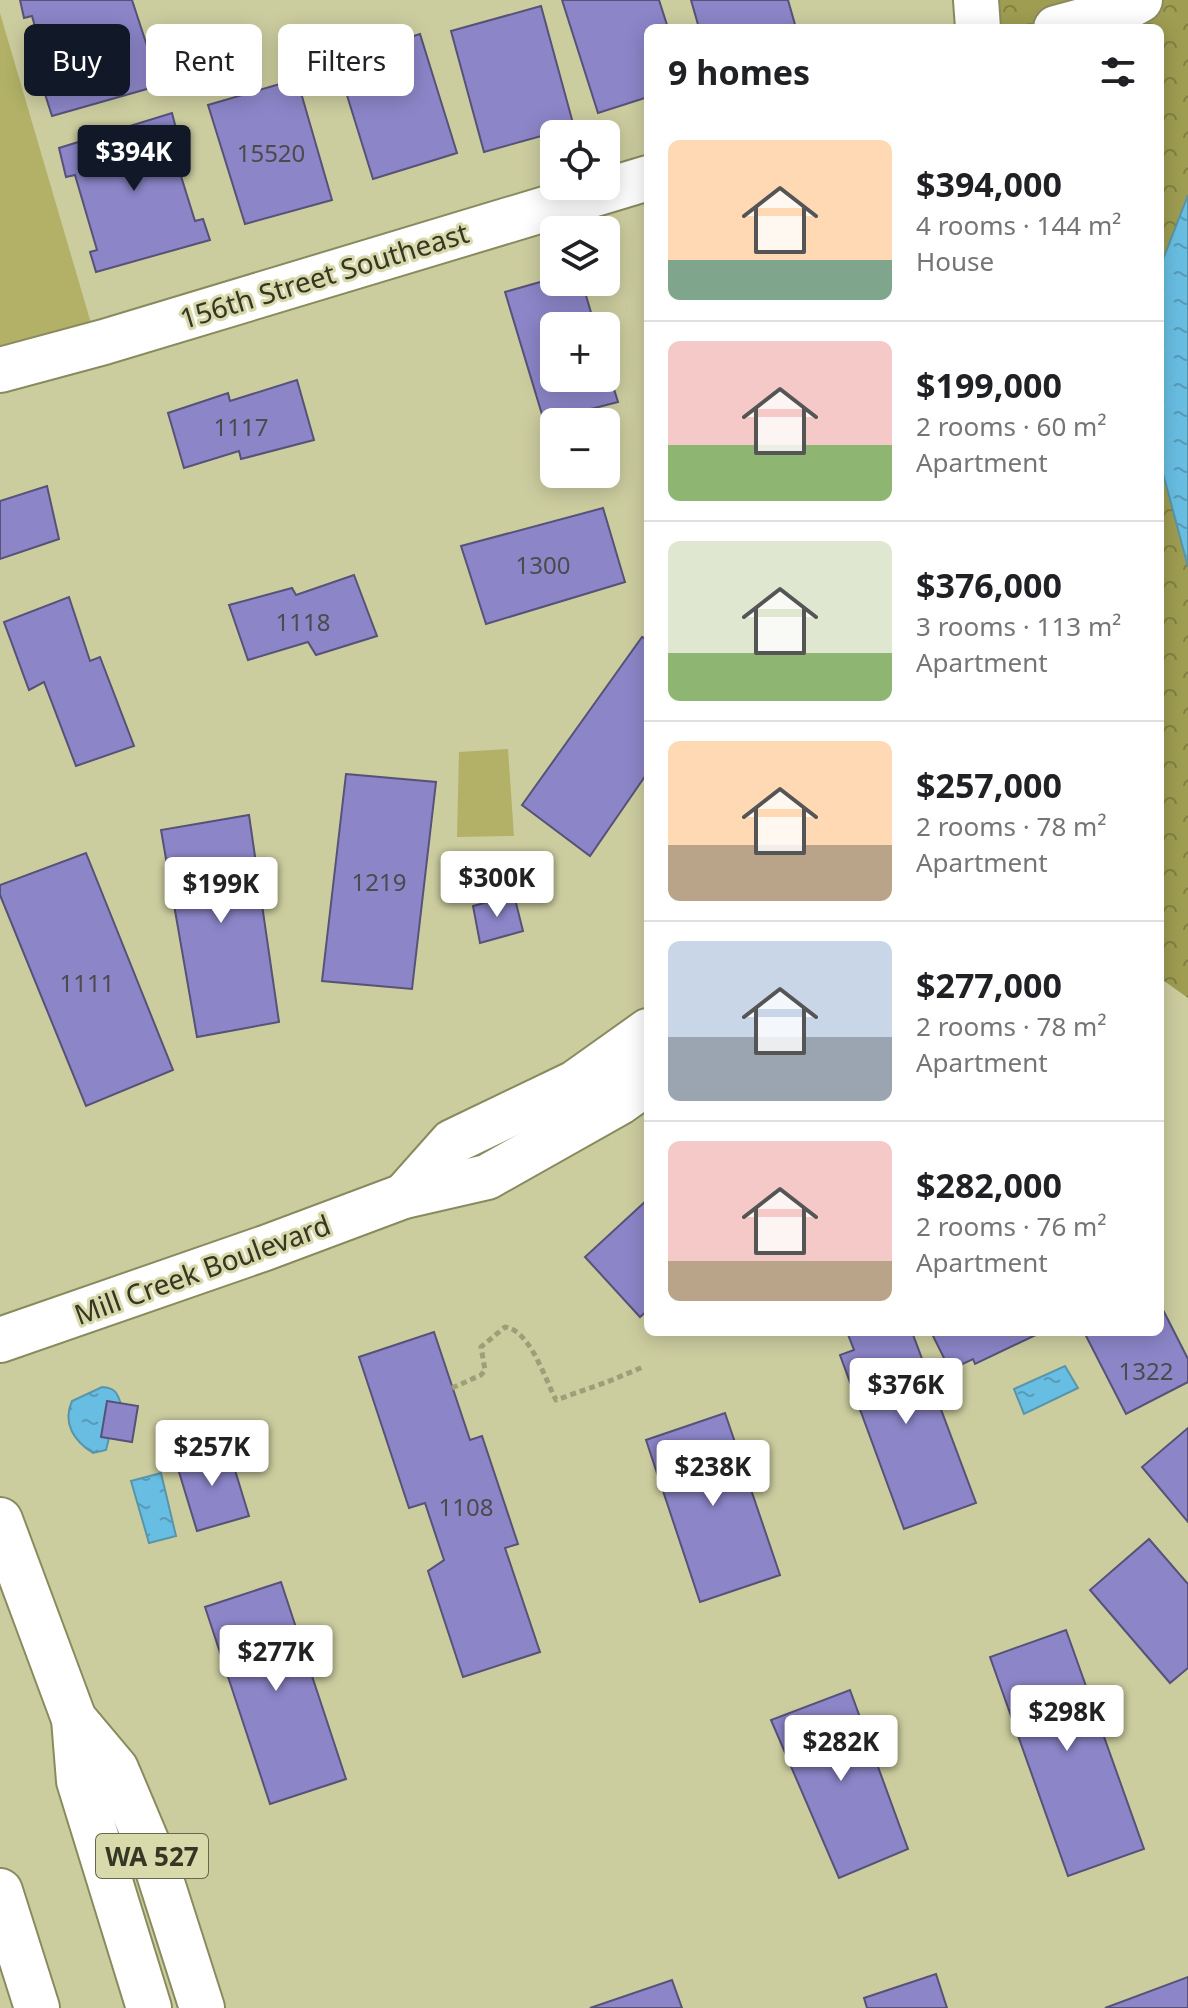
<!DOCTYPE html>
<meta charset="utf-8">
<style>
:root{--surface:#fff;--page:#f6f6f6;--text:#202124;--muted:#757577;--line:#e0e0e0;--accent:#111827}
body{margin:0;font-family:"Noto Sans",sans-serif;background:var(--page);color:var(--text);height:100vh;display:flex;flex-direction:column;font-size:30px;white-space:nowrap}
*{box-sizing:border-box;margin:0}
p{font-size:26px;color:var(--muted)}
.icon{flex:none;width:44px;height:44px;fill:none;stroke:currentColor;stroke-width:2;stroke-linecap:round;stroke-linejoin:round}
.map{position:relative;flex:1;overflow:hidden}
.details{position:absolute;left:644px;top:24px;width:520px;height:1312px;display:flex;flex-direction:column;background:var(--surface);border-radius:12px;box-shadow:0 4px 20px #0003}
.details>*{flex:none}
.banner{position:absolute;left:24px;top:24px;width:500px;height:72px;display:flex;gap:16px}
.fabs{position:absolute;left:540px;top:120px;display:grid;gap:16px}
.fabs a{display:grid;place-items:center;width:80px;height:80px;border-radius:12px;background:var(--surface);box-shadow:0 4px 20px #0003;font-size:40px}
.price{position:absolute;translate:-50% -68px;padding:0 18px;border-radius:8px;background:#fff;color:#222;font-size:26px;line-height:52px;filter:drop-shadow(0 2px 4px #0008)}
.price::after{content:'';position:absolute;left:50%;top:48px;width:24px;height:18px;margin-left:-12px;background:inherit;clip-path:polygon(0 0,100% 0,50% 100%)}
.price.current{background:var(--accent);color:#fff}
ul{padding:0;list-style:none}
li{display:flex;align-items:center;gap:24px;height:200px;padding:0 24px}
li+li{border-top:2px solid var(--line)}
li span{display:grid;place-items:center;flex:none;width:224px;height:160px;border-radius:12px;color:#555}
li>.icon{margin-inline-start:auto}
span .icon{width:96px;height:96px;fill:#fffc;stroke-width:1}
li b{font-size:34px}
h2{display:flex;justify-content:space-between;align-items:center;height:96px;padding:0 24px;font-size:34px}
.tag{padding:0 28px;border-radius:12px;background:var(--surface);box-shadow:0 4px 20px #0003;font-size:28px;line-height:72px}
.tag.current{background:var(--accent);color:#fff}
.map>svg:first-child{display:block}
</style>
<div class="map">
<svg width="1188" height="2008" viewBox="0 0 1188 2008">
<defs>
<pattern id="forest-crowns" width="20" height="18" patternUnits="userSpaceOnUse" patternTransform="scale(2)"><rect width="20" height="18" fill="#9e9d51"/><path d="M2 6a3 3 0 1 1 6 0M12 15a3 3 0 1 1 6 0" fill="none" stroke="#828143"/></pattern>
<pattern id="water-ripples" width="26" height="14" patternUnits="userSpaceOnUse" patternTransform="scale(2)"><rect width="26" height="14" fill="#68bee2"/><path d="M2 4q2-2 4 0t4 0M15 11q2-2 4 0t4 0" fill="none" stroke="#569bb7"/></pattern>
</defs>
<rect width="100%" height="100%" fill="#cccd9f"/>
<path fill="url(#forest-crowns)" d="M976 0H1188V998L1160 978V28H978Z"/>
<g fill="#b2b167">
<path d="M0 13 93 330 0 360Z"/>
<path d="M508 749 514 836 457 837 459 752Z"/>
</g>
<g fill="url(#water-ripples)" stroke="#5995a9" stroke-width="2">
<path d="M1188 195V567L1160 462 1162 262Z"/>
<path d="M1065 1366 1078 1388 1024 1414 1014 1389Z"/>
<path d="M102 1387C115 1388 117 1392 121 1404L102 1437 109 1438 106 1450 93 1453C74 1441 62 1423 72 1401Z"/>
<path d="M161 1473 176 1536 149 1543 131 1481Z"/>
</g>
<g fill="#8c85c8" stroke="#565278" stroke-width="2">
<path d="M20 0H132L153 64 161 60 168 83 52 116 45 94 53 91 32 16 24 18Z"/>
<path d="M562 0H659L668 28H648V97L598 113Z"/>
<path d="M691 0H788L796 28H699Z"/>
<path d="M541 6 574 127 484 152 451 31Z"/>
<path d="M420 34 457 153 373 179 336 60Z"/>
<path d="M297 79 332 200 245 224 208 105Z"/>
<path d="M172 113 179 140 171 144 195 221 203 219 210 240 96 272 90 252 97 250 75 175 66 177 59 148Z"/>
<path d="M554 278V282H582L595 326H554V378H606V363L618 402 544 421 505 292Z"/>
<path d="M297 380 314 440 241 459 239 451 184 468 168 413 228 393 230 401Z"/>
<path d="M47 486 59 539 0 559V501Z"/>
<path d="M603 508 625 582 486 624 461 546Z"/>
<path d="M354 575 377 636 316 655 308 642 248 660 229 605 292 588 296 595Z"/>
<path d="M69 597 90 661 100 657 134 746 76 766 44 682 29 690 4 622Z"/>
<path d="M642 637 648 640V772L590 856 522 805Z"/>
<path d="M346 774 436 782 412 989 322 981Z"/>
<path d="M249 815 279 1022 197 1037 161 830Z"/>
<path d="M86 853 173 1070 86 1106 0 895V885Z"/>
<path d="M514 895 523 931 480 943 473 906Z"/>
<path d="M648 1199V1310L640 1317 585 1257Z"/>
<path d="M1160 1304 1188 1359V1382L1126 1414 1084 1332H1160Z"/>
<path d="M434 1332 470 1440 482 1436 518 1544 505 1548 540 1652 463 1677 428 1571 444 1560 425 1503 409 1508 359 1357Z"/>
<path d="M847 1332H912L976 1503 904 1529 840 1355 854 1350Z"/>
<path d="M931 1332H1042L975 1364 973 1359 950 1370Z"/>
<path d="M107 1401 138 1406 132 1442 101 1437Z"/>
<path d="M725 1413 780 1575 700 1602 646 1440Z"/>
<path d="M1188 1428V1522L1142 1467Z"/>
<path d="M227 1444 249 1516 197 1531 175 1459Z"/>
<path d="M1149 1539 1188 1584V1668L1170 1683 1090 1590Z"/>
<path d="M281 1582 346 1779 270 1804 205 1607Z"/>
<path d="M1066 1630 1144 1849 1068 1876 990 1657Z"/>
<path d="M850 1690 908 1849 839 1878 771 1720Z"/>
<path d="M936 1974 947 2008H867L864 1998Z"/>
<path d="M1188 1977V2008H1105Z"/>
<path d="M672 1980 682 2008H590Z"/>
</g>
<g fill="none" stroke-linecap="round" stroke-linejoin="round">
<g stroke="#8a8a5f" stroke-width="48">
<g id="minor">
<path d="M976 0 978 28"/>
<path d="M1056 28 1122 10 1140 0"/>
<path d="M0 370 104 342 648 178"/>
<path d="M404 1196 452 1142 575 1083 648 1031"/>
<path d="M0 1340 265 1248 404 1196 487 1177 620 1102 648 1082"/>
<path d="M0 1891 37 2008"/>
</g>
</g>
<g stroke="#8a8a5f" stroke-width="48">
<g id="major">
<path d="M0 1520 74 1719 79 1781 149 2008"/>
<path d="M74 1719 116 1769 156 1864 202 2008"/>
</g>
</g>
<path stroke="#9e9e79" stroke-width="5" stroke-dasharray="6 4" stroke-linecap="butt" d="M452 1388 481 1375 485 1370 481 1347 505 1327C530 1330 545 1379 556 1400L607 1382 643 1367"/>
<use href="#minor" stroke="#fff" stroke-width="44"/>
<use href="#major" stroke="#fff" stroke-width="44"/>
</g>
<g text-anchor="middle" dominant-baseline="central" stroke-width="6" stroke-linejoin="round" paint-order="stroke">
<g font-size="24" fill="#4c4a4d">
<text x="271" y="152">15520</text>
<text x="241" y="426">1117</text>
<text x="543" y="564">1300</text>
<text x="303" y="621">1118</text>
<text x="379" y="881">1219</text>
<text x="87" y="982">1111</text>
<text x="1146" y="1370">1322</text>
<text x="466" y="1506">1108</text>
</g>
<rect fill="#d9daac" stroke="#67674d" stroke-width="2" x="96" y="1834" width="112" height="44" rx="6"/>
<g font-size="26" font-weight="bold" fill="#363624">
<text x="152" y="1856">WA 527</text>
</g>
<g font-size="28" fill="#363624" stroke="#d9daac">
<text transform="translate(324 275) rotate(-17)">156th Street Southeast</text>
<text transform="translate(202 1269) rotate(-20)">Mill Creek Boulevard</text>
</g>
</g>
</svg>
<div class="fabs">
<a><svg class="icon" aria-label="locate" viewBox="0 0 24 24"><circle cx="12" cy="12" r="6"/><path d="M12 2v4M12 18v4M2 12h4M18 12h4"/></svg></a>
<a><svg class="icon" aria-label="layers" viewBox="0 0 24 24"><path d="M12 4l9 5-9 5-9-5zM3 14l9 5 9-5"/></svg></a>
<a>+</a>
<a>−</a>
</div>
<b class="price current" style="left:134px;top:193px">$394K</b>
<b class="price" style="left:497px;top:919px">$300K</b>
<b class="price" style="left:221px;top:925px">$199K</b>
<b class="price" style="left:906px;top:1426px">$376K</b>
<b class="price" style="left:212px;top:1488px">$257K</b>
<b class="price" style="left:713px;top:1508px">$238K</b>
<b class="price" style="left:276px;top:1693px">$277K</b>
<b class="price" style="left:1067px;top:1753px">$298K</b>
<b class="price" style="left:841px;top:1783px">$282K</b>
<div class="banner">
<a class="tag current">Buy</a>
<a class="tag">Rent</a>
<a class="tag">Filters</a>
</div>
<section class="details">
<h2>9 homes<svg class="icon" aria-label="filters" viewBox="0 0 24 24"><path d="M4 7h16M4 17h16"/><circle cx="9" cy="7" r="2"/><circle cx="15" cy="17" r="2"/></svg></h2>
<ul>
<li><span style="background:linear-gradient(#ffd9b3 75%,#7fa58c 0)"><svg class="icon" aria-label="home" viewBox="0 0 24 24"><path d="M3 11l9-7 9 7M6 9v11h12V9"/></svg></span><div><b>$394,000</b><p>4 rooms · 144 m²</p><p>House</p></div></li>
<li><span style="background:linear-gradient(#f6c9c9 65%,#8fb573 0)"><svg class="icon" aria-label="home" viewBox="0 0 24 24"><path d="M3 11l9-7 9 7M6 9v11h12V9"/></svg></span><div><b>$199,000</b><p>2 rooms · 60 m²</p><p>Apartment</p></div></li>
<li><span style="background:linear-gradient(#dfe7d0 70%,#8fb573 0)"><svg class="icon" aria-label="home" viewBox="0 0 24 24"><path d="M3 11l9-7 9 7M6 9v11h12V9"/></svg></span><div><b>$376,000</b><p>3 rooms · 113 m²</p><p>Apartment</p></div></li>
<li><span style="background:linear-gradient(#ffd9b3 65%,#b9a48a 0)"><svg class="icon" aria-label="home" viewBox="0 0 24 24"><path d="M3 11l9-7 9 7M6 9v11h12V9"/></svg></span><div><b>$257,000</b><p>2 rooms · 78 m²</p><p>Apartment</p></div></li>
<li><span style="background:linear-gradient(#c9d6e8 60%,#9aa5b1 0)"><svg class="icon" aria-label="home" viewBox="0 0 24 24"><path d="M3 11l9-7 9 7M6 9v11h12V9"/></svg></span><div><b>$277,000</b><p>2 rooms · 78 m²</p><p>Apartment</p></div></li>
<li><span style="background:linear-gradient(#f6c9c9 75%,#b9a48a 0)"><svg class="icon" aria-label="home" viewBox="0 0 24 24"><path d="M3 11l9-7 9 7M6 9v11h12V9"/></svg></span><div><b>$282,000</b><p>2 rooms · 76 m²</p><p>Apartment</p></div></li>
</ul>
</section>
</div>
